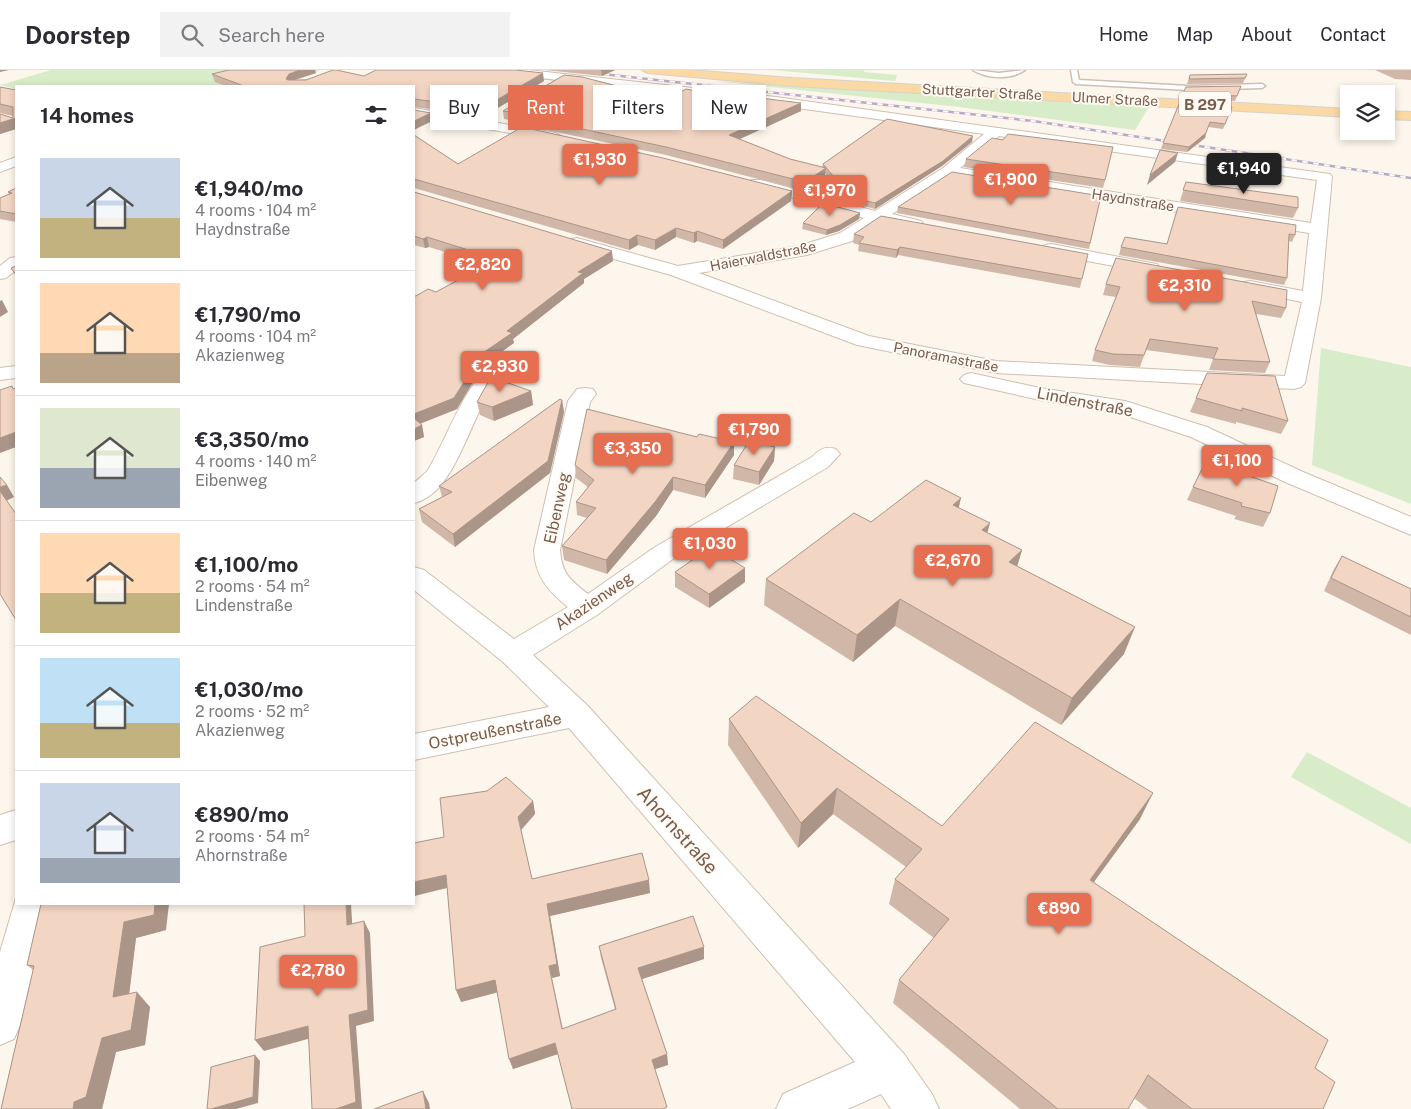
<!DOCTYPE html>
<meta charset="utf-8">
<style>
:root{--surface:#fff;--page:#f2f2f3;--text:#2b2b33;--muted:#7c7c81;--line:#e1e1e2;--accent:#e76f51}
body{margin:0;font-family:"Public Sans",sans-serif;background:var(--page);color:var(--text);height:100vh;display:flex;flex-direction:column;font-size:19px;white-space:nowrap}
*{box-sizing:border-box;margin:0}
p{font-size:16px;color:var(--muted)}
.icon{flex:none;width:28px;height:28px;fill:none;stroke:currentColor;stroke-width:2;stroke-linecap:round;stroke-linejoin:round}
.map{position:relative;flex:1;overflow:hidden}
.panel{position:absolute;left:15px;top:15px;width:400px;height:820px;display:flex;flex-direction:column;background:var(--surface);border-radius:0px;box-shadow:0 2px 8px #0003}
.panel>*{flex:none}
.guide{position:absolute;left:430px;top:15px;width:475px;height:45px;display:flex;gap:10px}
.tools{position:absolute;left:1340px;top:15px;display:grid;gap:10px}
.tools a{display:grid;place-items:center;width:55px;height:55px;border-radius:0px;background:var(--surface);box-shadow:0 2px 8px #0003;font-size:25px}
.price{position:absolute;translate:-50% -42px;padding:0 11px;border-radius:5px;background:var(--accent);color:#fff;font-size:16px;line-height:32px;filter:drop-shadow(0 1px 2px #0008)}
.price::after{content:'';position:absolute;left:50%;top:30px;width:15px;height:11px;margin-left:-8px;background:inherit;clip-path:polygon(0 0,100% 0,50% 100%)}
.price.current{background:#222;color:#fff}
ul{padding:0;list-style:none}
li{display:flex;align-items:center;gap:15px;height:125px;padding:0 25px}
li+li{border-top:1px solid var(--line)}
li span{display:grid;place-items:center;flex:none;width:140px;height:100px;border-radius:0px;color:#555}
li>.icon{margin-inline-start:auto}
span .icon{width:60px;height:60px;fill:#fffc;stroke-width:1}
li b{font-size:21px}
h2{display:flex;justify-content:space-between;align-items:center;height:60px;padding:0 25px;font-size:21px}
.chip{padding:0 18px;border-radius:0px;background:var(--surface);box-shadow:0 2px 8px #0003;font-size:18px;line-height:45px}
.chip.current{background:var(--accent);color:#fff}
header{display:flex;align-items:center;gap:30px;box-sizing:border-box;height:70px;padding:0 25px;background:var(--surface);border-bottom:1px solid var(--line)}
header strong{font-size:24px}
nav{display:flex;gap:28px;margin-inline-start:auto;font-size:18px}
.search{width:350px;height:45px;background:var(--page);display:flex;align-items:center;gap:12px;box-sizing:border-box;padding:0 18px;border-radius:0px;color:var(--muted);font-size:19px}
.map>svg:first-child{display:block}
</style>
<header>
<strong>Doorstep</strong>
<div class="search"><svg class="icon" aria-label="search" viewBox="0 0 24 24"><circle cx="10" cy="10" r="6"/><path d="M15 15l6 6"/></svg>Search here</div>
<nav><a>Home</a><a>Map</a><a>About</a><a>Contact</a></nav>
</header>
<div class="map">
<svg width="1411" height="1039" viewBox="0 0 1411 1039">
<rect width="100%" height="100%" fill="#fdf6ec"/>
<g fill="#d8ecc9">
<path d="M51 0H321L275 16H16V19L0 15Z"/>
<path d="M772 0H865L863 2 897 5 895 11Z"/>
<path d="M714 11 1149 37 1135 60 959 37Z"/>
<path d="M1321 278 1411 297V434L1312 395Z"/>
<path d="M1307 682 1411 738V774L1291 707Z"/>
</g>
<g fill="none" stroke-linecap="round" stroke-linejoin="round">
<g stroke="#d1beb0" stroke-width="3">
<g id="lane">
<path d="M973 0 999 3 1025 0C1011 10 987 9 973 0Z"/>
<path d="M1071 0H1077L1079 10 1189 16 1262 14 1265 16 1262 18 1189 20 1076 14 1073 12Z"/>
</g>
</g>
<g stroke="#d1beb0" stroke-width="2">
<g id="street">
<path d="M490 0H528L776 27 1330 104 1332 107 1321 228 1305 313 1301 317 1294 319 996 303 857 275 671 205 571 177 569 173 571 169 577 168 678 196 799 176 840 163 864 148 751 116 748 113 751 110H761L875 141 943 98 984 64 776 35 496 3ZM999 66 1317 110 1311 153 960 98ZM951 106 1309 163 1303 221 1250 211 1244 212 1241 216 1244 220 1302 232 1285 306 996 291 869 266 699 203 807 185 852 171 880 152 915 159 921 157 923 154 921 151 892 144Z"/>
<path d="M414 38 556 63 563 67 556 71 414 46Z"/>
<path d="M1051 174 1151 193 1157 194 1160 198 1157 202 1151 203 1045 183 1042 179 1045 175Z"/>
<path d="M16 187V200L6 208 0 209V196L10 188Z"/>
<path d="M502 291 509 293 512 297C506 305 498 311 492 319 469 350 455 424 414 433V413C418 409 424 405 428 400 446 372 469 299 502 291Z"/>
<path d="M16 296V308L0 310V298Z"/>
<path d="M971 303 1040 318 1125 331 1207 357 1303 402 1411 447V465L1285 412 1191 367 1121 344 1040 330 964 313 960 309 964 305Z"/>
<path d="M585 318 593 319 596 324 590 332 560 480C562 504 570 510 588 524L655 477 812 387C820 379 825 376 836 379L840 384 828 397 673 489 597 545 533 585 587 635 904 984 932 1024 939 1039H891L881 1024 848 1039H776L783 1024 855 992 569 658 414 690V664L549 637 503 592 414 520V497L424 500 514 569 568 537C548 521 535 506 534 480L568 331 577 319Z"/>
<path d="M16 740V770L0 775V745Z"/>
<path d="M16 828V834H51L20 955 14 969 0 975V882Z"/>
</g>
</g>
<g stroke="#d6c0b0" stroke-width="2">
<path id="secondary" d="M16 87V96L0 102V93Z"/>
</g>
<g stroke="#dad1cd" stroke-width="2">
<g id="primary">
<path d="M642 0H690L792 8 1349 39V47L792 16 648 3Z"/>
<path d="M1386 41 1411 42V50L1386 49Z"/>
</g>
</g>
<use href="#lane" fill="#fff" fill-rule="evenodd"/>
<use href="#street" fill="#fff" fill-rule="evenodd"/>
<use href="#secondary" fill="#fff" fill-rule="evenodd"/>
<use href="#primary" fill="#fbd9a5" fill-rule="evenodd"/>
<g stroke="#b9a8c9" stroke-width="2.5">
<path id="rail" d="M593 3 1033 51 1411 108"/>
</g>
<use href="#rail" stroke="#fffaf3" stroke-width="2" stroke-dasharray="5.5" stroke-linecap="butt"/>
</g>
<g fill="#d1b7a8">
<path d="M545 0H615L602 6Z"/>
<path d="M1375 0H1411V10L1395 9Z"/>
<path d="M316 3 295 10 364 6 544 11 484 46 414 37V16H226L215 12 212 4Z"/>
<path d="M1247 4 1243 13 1187 14 1190 5Z"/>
<path d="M1241 16 1235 31 1182 28 1186 17Z"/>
<path d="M0 17 16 20V59L0 64V44L13 48V46L0 43Z"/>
<path d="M668 29 801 41 739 69 790 89 822 97 823 94 972 72 942 96 875 139 833 128V123L838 118 825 103V106L805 121 666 85 537 58V54L504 49 503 41Z"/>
<path d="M1230 42 1223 59 1208 57 1205 68 1187 82 1161 79 1163 73Z"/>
<path d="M414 65 458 94 792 121 791 131 723 179 697 171 694 173 676 167 655 180 638 175 629 180 414 118Z"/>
<path d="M1003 70 1105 110 1103 118 964 97 966 89Z"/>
<path d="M1186 112 1298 138 1293 148 1180 131Z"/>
<path d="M16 118V153V152L0 149V128L9 124 8 122Z"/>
<path d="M414 122 613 191 584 209V213L513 269 514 273 472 303 473 312 457 339 420 354 422 355 424 367 414 371 416 226 436 222 486 195 429 177 425 178 414 175Z"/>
<path d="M1101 126 1089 179 897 143 898 137Z"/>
<path d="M1178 137 1295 165 1292 172 1289 171 1287 208 1284 215 1119 185 1121 177 1167 174Z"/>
<path d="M860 143 859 149 839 161 826 165 802 159 803 153Z"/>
<path d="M854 164 1082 209 1080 218 898 185 896 188 858 181 859 175 853 173Z"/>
<path d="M1116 188 1286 238 1281 248 1256 244 1270 292 1265 303 1209 300 1213 289 1146 280 1140 297 1110 295 1092 291 1095 280 1116 227 1103 225 1106 214Z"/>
<path d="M1207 303 1288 351 1281 364 1236 352V354L1190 342Z"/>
<path d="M531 321 533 335 494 351 480 345 477 332Z"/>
<path d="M562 330 564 342 550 403 455 477 422 452 419 439 442 427 439 416Z"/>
<path d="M697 367 734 372V385L705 428 673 420 656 446 607 504 564 490 562 476 587 448 577 445 576 432 588 417 576 408 575 395Z"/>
<path d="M775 377 774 391 759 415 733 409 734 395Z"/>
<path d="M1206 391 1270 443 1263 457 1234 449 1236 446 1187 430 1193 417Z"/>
<path d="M959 438 988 463 1022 480 1017 496 1124 584 1061 655 895 556 853 592 764 535 766 509 871 452Z"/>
<path d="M1342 486 1411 519V565L1324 521 1334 499Z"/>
<path d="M745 498V512L709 538 675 517V502Z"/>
<path d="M729 649 942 756 1140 749 1093 813 1315 998 1323 1039H1148L1134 1028 1128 1039H1020L893 933 899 910 934 868 889 834 895 809 906 797 833 744 798 778 728 675Z"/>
<path d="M533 731 535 744 521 760 532 809 650 823 550 846 560 906 552 908 563 959 615 939 601 888 599 876 704 889 642 909 667 984 668 995 558 984 513 999 497 922 461 932 447 818 414 826 444 767Z"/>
<path d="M41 834 166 860 136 868 129 923 150 937 145 975 116 982 102 1039H1L33 900 27 895Z"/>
</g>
<g fill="#aa9588">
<path d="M0 0H9L0 2Z"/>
<path d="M300 0H315L316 3 291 11 288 16 286 9 289 4Z"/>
<path d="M601 0H615L602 6Z"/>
<path d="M543 3 544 11 484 46 483 38Z"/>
<path d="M801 33V41L729 74V65Z"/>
<path d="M431 43 432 51 414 60V51Z"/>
<path d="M16 48V59L0 64V53Z"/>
<path d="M1206 63 1205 68 1187 82 1189 77Z"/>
<path d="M973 66 972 72 942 96 875 139V133Z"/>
<path d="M1178 83 1175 92 1147 115 1150 105Z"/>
<path d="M826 98 825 106 805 121V112Z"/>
<path d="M792 121 791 131 723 179V170Z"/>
<path d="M860 143 859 149 839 161 826 165 827 160Z"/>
<path d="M676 158V167L655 180V170Z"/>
<path d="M697 161V171L694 173V163Z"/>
<path d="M637 165 638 175 629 180V170Z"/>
<path d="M427 167 429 177 425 178 423 169Z"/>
<path d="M900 177 898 185 896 188 897 180Z"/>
<path d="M612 181 613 191 584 209V213L513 269 514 273 472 303 473 312 457 339 414 356V344L461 298 507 261 578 202Z"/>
<path d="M2 230 8 242 0 247V231Z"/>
<path d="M531 321 533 335 494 351 492 337Z"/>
<path d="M562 330 564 342 550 403 455 477 453 464Z"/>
<path d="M422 355 424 367 414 371V359Z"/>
<path d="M16 362V377L0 383V368Z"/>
<path d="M734 372V385L705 428V415Z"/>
<path d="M775 377 774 391 759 415V402Z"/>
<path d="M673 407V420L656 446 607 504 606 490Z"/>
<path d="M7 415 14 427 6 431 0 422V417Z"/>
<path d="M961 428 955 454 953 435Z"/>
<path d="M990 453 983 479 982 460Z"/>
<path d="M1022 480 1014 507 1009 492Z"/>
<path d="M745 498V512L709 538V524Z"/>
<path d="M900 529 895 556 853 592 857 565Z"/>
<path d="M1135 557 1124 584 1061 655 1072 628Z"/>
<path d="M837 718 833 744 798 778 801 753Z"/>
<path d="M1153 723 1140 749 1077 835 1090 810Z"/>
<path d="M533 731 535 744 521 760 518 747Z"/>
<path d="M446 805 450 817 414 826V812Z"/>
<path d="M649 810 650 823 550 846 560 906 552 908 549 896 547 834Z"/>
<path d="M155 834H169L166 860 136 868 127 942 113 927 124 852Z"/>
<path d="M346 834H351L353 867 347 855Z"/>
<path d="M364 851 370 863 374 951 356 956 362 1039H336L349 945Z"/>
<path d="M704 877V889L639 910 638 898Z"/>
<path d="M495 910 499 922 461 932 456 920Z"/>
<path d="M137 922 150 937 145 975 116 982 102 1039H73L74 1032 102 968Z"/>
<path d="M308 956 315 967 264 981 255 970Z"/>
<path d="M555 973 558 984 513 999 509 989Z"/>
<path d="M667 984 668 995 653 1000 652 990Z"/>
<path d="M255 985 260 991 258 1033 236 1039H211Z"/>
<path d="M423 1021 429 1033 430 1039H426Z"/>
</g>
<g fill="#f3d5c3" stroke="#aa9588">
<path d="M229 0H300L289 4 286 9 288 10H306L333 0H336L364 6 376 0H516L543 3 483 38 414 29V16H244L212 4Z"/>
<path d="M1247 4 1245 8 1189 9 1190 5Z"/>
<path d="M564 5 582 7 668 29 686 19 718 25 720 23 801 33 729 65 790 89 826 98 805 112 666 77 536 49 541 46 503 41Z"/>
<path d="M1241 16 1237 26 1183 23 1186 17Z"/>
<path d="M0 17 16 20V48L0 53V44L13 48V37L0 34Z"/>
<path d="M1179 34 1232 37 1225 54 1210 52 1206 63 1189 77 1163 73Z"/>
<path d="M414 40 431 43 414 51Z"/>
<path d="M887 49 973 66 943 91 875 133 833 123 841 115 823 94Z"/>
<path d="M522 57 663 88 792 121 723 170 697 161 694 163 676 158 655 170 637 165 629 170 414 109V65L458 94Z"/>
<path d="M1008 64 1113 77 1105 110 966 89 992 68 1003 70Z"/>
<path d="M1160 80 1178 83 1150 105Z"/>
<path d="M952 102 1101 126 1090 173 898 137Z"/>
<path d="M1186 112 1298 127V138L1183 120Z"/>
<path d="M16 118V144L0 141V128L12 123 8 122Z"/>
<path d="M414 122 612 181 578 202 583 203 507 261 512 263 461 298 471 301 454 328 414 344V226H416L428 219 436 222 497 189 427 167 423 169 414 166Z"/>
<path d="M823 133 860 143 840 155 827 160 803 153Z"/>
<path d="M1178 137 1296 155 1295 165 1289 164 1287 208 1121 177 1125 167 1167 174Z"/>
<path d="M881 146 1088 184 1082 209 900 177 897 180 859 173 864 167 854 164Z"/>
<path d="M1116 188 1287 220 1286 238 1252 231 1270 292 1213 289 1218 278 1150 269 1144 285 1113 284 1095 280 1120 217 1106 214Z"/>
<path d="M16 196V205L11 198Z"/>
<path d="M1207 303 1275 306 1288 351 1242 338V341L1196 328Z"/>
<path d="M491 307 531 321 492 337 477 332Z"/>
<path d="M12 316 13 319 16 318V362L0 368V320Z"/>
<path d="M560 329 562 330 548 391 453 464 419 439 452 422 439 416Z"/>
<path d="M587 339 697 367 699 364 734 372 705 415 673 407 655 432 606 490 562 476 596 438 576 432 594 410 575 395Z"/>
<path d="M414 348 422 355 414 359Z"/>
<path d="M749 371 775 377 759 402 734 395Z"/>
<path d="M1206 391 1278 416 1270 443 1241 436 1242 433 1193 417Z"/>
<path d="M0 407 7 415 0 417Z"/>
<path d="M926 410 961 428 953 435 990 453 982 460 1022 480 1009 492 1135 557 1072 628 900 529 857 565 766 509 854 443 871 452Z"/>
<path d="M0 421 16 444V550L0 524Z"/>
<path d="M711 477 745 498 709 524 675 502Z"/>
<path d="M1342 486 1411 519V547L1331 508Z"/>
<path d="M756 626 942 756 1035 652 1153 723 1090 810 1328 970 1315 998 1335 1012 1323 1039H1192L1148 1005 1128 1039H1058L899 910 949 849 895 809 922 779 837 718 801 753 729 649Z"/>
<path d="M506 707 533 731 518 747 532 809 642 783 649 810 547 834 557 894 549 896 562 959 616 939 599 876 693 846 704 877 638 898 667 984 652 990 667 1037 663 1039H572L555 973 509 989 495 910 456 920 446 805 414 812V773L444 767 440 728 487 721Z"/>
<path d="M41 834H155L154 845 124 852 113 927 137 922 131 960 102 968 86 1027 74 1032 73 1039H1L34 896 27 895Z"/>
<path d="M304 834H346L347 855 364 851 368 940 349 945 356 1032 336 1039H312L308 956 255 970 260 877 305 866Z"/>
<path d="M255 985 253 1027 211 1039H207L211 997Z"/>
<path d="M423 1021 426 1039H374Z"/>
</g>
<g text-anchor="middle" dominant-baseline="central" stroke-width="4" stroke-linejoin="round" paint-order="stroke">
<g font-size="14" fill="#7a5c4d" stroke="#fffaf3">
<text transform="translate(982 22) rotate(3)">Stuttgarter Straße</text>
<text transform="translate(1115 29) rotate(3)">Ulmer Straße</text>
<text transform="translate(1133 130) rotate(9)">Haydnstraße</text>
<text transform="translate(763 186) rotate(-11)">Haierwaldstraße</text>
<text transform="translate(946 287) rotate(11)">Panoramastraße</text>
</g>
<rect fill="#fffaf3" stroke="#a28b7f" stroke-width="1" x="1179" y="21.5" width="52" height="25" rx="4"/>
<g font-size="15" font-weight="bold" fill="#7a5c4d">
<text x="1205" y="34">B 297</text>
</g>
<g font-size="16" fill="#7a5c4d" stroke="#fffaf3">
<text transform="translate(1085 332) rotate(11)">Lindenstraße</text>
<text transform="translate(557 438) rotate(-78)">Eibenweg</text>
<text transform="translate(594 531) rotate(-34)">Akazienweg</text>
<text transform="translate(495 661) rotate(-11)">Ostpreußenstraße</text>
</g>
<g font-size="19" fill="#7a5c4d" stroke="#fffaf3">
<text transform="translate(678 760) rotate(48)">Ahornstraße</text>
</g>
</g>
</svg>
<div class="tools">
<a><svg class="icon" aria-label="layers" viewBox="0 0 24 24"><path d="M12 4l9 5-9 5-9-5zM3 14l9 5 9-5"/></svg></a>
</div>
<b class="price" style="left:600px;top:116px">€1,930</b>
<b class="price current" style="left:1244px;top:125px">€1,940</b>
<b class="price" style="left:1011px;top:136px">€1,900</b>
<b class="price" style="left:830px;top:147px">€1,970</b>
<b class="price" style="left:483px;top:221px">€2,820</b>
<b class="price" style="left:1185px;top:242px">€2,310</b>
<b class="price" style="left:500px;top:323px">€2,930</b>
<b class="price" style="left:754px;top:386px">€1,790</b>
<b class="price" style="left:633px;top:405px">€3,350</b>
<b class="price" style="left:1237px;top:417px">€1,100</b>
<b class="price" style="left:710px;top:500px">€1,030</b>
<b class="price" style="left:953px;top:517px">€2,670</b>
<b class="price" style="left:1059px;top:865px">€890</b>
<b class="price" style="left:318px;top:927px">€2,780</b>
<div class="guide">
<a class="chip">Buy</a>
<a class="chip current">Rent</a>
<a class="chip">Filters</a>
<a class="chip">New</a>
</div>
<section class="panel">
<h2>14 homes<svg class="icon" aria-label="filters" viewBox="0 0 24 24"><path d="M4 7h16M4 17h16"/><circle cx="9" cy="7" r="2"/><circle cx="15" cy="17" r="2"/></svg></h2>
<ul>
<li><span style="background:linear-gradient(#c9d6e8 60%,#c2b280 0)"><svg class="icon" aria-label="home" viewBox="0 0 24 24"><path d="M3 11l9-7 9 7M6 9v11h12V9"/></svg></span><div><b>€1,940/mo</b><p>4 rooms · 104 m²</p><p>Haydnstraße</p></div></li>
<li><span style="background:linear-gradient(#ffd9b3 70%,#b9a48a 0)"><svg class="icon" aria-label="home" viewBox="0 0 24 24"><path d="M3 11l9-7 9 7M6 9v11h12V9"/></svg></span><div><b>€1,790/mo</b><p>4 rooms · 104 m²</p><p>Akazienweg</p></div></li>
<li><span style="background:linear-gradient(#dfe7d0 60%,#9aa5b1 0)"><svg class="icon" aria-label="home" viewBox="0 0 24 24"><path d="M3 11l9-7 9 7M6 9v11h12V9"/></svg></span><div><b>€3,350/mo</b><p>4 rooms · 140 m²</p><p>Eibenweg</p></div></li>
<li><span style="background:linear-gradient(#ffd9b3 60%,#c2b280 0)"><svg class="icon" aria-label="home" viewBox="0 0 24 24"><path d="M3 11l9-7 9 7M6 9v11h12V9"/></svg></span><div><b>€1,100/mo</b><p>2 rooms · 54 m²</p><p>Lindenstraße</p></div></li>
<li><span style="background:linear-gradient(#bfe0f5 65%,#c2b280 0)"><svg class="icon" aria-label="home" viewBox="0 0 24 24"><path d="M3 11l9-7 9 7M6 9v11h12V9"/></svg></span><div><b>€1,030/mo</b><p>2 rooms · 52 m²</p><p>Akazienweg</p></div></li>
<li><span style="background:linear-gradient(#c9d6e8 75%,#9aa5b1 0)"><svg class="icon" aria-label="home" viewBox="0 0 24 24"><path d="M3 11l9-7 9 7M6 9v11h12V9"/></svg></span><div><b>€890/mo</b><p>2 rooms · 54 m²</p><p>Ahornstraße</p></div></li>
</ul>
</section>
</div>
